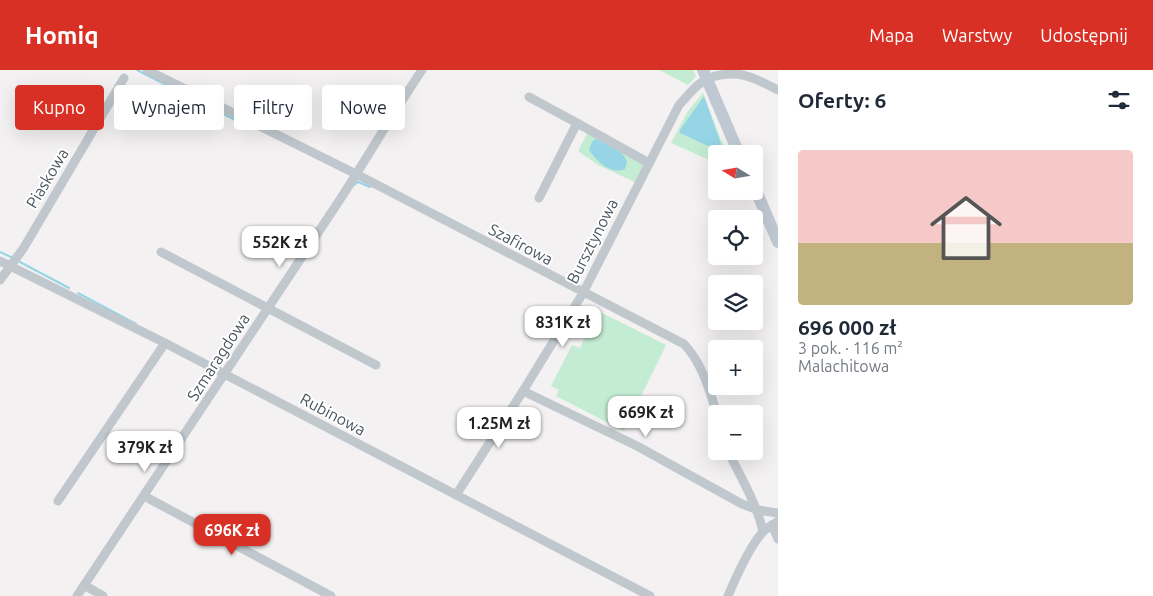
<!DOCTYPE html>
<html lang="pl">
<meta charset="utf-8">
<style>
:root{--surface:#fff;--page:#f6f6f7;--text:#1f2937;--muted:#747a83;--accent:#d93025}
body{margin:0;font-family:Ubuntu,sans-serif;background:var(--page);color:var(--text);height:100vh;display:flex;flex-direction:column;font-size:19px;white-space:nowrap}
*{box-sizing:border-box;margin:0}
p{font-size:16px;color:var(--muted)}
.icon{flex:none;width:28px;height:28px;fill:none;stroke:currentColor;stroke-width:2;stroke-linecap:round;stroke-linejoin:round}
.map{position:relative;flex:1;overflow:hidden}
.drawer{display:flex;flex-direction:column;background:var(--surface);width:375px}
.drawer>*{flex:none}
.hud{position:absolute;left:15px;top:15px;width:475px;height:45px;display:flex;gap:10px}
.needle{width:32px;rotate:281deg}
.controls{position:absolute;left:708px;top:75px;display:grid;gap:10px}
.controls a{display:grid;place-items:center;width:55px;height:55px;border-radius:5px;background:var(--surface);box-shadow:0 5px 20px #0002;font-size:25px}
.price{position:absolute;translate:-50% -42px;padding:0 11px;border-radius:10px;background:#fff;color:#222;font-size:16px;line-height:32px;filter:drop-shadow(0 1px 2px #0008)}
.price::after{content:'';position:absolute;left:50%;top:30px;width:15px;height:11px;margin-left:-8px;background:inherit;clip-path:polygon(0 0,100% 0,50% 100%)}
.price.on{background:var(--accent);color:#fff}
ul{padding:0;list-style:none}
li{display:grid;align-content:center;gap:10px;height:265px;padding:0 20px}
li span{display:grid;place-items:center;height:155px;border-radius:5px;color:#555}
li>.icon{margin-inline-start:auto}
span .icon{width:90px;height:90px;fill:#fffc;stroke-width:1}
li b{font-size:21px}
h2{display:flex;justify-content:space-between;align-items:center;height:60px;padding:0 20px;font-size:21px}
.tag{padding:0 18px;border-radius:5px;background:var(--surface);box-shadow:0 5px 20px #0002;font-size:18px;line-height:45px}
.tag.on{background:var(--accent);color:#fff}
header{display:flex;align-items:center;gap:30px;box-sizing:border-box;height:70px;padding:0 25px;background:var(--accent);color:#fff}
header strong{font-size:24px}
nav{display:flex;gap:28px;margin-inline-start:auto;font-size:18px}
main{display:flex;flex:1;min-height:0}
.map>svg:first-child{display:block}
</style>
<header>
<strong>Homiq</strong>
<nav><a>Mapa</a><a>Warstwy</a><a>Udostępnij</a></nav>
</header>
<main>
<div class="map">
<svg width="778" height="526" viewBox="0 0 778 526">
<rect width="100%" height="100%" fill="#f3f1f1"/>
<g fill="#c4ecd3">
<path d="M659 0H693L696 6 688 15Z"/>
<path d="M703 23 721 70 730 84H716V93L671 73 688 41Z"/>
<path d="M588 62 644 94 637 113 598 95 578 81Z"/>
<path d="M598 241 666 275 624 361 556 326 567 303 559 320 551 316 572 275 580 278Z"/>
</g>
<g fill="#95d5e5">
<path d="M704 26 722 77 721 82 680 63V60Z"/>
<path d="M595 69C607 74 623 79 627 92L625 99C610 105 597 91 589 80L592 72Z"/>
</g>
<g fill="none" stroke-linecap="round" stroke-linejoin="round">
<g stroke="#95d5e5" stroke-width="2">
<path d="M137 0 251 58"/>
<path d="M358 112 370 117"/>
<path d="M353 116 358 112"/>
<path d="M0 182 13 188"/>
<path d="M20 192 69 218"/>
<path d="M78 223 136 254"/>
</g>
<g stroke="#c0c8ce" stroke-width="9">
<path d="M147 0 356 104 684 274C702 293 709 319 717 344"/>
<path d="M529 27 577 53"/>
<path d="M539 128 577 53 649 93"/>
<path d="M161 182 376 295"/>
<path d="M0 191 165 273 650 526"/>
<path d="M0 210 23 179 124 8"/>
<path d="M523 321 637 376 742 434 758 440 778 443"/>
<path d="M728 381C741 408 756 432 763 461"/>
<path d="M456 425 523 321 583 223 679 35C685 29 691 21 698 15 703 11 709 8 715 6 742 0 754 8 778 20"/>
<path d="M144 426 331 526"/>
<path d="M58 431 165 273"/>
<path d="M772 455 778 469"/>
<path d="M84 515 103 526"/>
<path d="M77 526C165 395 252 263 339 131 367 88 393 43 422 0"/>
<path d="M728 526C736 507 749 478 762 463 766 458 773 455 778 451"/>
</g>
<g stroke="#c0c9d3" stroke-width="12">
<path d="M703 0 739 84"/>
<path d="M754 116 778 172"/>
</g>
</g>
<g text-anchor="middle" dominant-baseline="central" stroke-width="4" stroke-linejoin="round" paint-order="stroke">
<g font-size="16" fill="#4a545d" stroke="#fff">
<text transform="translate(47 108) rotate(-59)">Piaskowa</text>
<text transform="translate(592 171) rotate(-63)">Bursztynowa</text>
<text transform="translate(521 174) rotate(28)">Szafirowa</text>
<text transform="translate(218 287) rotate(-57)">Szmaragdowa</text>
<text transform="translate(333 344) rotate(28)">Rubinowa</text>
</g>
</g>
</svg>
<div class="controls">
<a><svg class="needle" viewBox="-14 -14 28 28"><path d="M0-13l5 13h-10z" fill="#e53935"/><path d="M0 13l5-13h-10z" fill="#747a83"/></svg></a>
<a><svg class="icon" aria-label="locate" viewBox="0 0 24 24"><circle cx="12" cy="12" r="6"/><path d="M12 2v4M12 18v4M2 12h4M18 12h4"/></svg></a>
<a><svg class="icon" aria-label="layers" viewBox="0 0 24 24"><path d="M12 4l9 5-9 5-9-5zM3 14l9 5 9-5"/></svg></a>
<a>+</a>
<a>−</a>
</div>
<b class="price" style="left:280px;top:198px">552K zł</b>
<b class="price" style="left:563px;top:278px">831K zł</b>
<b class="price" style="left:646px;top:368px">669K zł</b>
<b class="price" style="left:499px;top:379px">1.25M zł</b>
<b class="price" style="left:145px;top:403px">379K zł</b>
<b class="price on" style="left:232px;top:486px">696K zł</b>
<div class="hud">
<a class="tag on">Kupno</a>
<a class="tag">Wynajem</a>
<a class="tag">Filtry</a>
<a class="tag">Nowe</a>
</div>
</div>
<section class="drawer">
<h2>Oferty: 6<svg class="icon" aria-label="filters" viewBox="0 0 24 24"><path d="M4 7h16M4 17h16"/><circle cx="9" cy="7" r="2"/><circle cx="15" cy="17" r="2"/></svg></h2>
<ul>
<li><span style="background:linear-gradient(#f6c9c9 60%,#c2b280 0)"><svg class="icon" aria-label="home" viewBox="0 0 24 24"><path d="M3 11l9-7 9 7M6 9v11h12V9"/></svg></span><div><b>696 000 zł</b><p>3 pok. · 116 m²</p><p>Malachitowa</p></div></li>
</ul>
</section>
</main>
